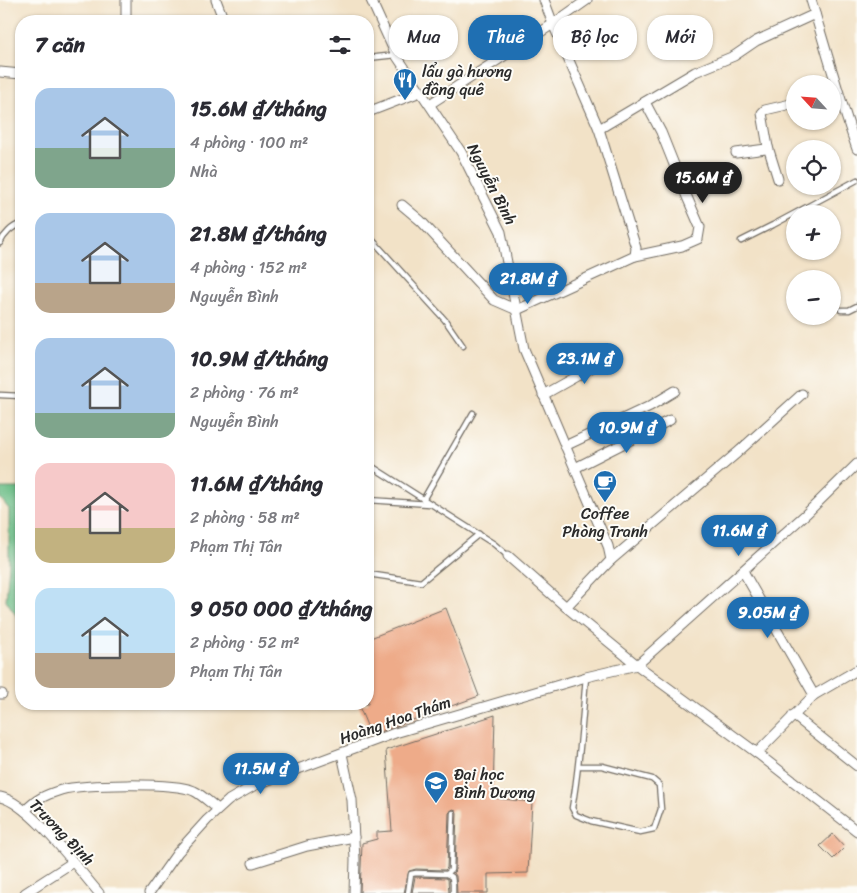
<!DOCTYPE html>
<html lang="vi">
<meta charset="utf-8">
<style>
:root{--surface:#fff;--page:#f7f7f7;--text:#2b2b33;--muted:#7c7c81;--accent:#1f6fb2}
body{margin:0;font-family:Sriracha,sans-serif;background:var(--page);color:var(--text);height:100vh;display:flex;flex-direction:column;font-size:19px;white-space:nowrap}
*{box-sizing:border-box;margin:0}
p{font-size:16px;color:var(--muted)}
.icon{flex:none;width:28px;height:28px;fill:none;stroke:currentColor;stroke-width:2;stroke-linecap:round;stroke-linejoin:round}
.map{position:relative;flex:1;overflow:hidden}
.panel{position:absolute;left:15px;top:15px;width:359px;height:695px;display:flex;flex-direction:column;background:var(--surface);border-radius:20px;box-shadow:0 1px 4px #0004}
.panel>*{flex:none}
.top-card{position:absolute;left:389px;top:15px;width:392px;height:45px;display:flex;gap:10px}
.needle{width:32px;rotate:296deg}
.tools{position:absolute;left:786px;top:75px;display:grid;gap:10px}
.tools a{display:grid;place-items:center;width:55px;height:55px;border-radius:50%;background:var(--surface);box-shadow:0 1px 4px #0004;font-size:25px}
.price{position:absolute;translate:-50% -42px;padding:0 11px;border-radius:18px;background:var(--accent);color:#fff;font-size:16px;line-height:32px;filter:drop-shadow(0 1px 2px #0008)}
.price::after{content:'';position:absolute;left:50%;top:30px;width:15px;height:11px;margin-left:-8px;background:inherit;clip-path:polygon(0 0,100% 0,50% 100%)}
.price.on{background:#222;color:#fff}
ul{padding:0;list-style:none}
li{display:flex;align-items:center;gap:15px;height:125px;padding:0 20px}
li span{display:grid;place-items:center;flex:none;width:140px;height:100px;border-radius:15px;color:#555}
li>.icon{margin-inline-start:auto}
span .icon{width:60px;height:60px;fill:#fffc;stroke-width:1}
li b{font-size:21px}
h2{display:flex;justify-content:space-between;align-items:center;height:60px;padding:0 20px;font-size:21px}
.tag{padding:0 18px;border-radius:20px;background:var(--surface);box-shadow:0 1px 4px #0004;font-size:18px;line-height:45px}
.tag.on{background:var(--accent);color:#fff}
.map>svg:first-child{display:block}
</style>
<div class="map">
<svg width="857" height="893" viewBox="0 0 857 893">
<rect width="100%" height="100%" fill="#fdfcf7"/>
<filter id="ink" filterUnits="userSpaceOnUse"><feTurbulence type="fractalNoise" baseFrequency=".02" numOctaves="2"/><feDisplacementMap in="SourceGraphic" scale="10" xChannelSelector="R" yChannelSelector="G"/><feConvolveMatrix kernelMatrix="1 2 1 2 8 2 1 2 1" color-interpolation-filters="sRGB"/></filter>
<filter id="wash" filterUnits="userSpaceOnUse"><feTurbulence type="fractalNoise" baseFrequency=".0096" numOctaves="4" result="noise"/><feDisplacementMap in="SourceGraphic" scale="20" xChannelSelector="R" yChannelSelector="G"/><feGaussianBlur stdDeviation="1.12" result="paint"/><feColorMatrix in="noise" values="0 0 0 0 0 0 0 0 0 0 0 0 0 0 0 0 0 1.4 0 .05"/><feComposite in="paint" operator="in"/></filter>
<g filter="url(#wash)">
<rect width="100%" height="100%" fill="#f2e2c7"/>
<path fill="#70bf8a" stroke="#4e755a" d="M0 488H21V623L6 600 9 563V509L0 498Z"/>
<g id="blocks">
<g fill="#eeab89">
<path d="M446 608 479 696 371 735 358 704H368V639Z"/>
<path d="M495 715 493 798 532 802 528 873 488 874V893H457L456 876 454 873 455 870 457 813 456 810 453 809 449 813 447 868 445 870 416 869 409 871 404 893H360L362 843 377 839V832L392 831 386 750Z"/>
<path d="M833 834 845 847 833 859 820 846Z"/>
<path d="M415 877 446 878 448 879 449 893H412Z"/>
</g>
</g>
</g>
<g filter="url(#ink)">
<use href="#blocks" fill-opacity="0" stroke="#716b62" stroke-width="1"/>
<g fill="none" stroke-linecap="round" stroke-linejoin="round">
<g stroke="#716b62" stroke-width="7">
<g id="service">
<path d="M368 58 396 55"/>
<path d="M368 235 445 320 463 346"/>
<path d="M741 241 773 225 857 180"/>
<path d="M0 243C4 235 12 226 21 224"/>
<path d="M841 310H849L857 306"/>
<path d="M0 395 21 396"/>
<path d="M368 464 494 544 508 556"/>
<path d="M368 500 429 504"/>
<path d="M423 500 473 413"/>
<path d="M368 574 421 582 479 534"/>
<path d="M578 766H602L652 779 659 785 661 809 654 829 640 832 591 821 576 815 572 808C580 765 582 721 586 677"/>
<path d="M447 874 452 877 453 884V893"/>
<path d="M408 893 411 874 416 873 447 874 451 870 453 813"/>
</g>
</g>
<g stroke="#716b62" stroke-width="11">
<g id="minor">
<path d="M216 0 224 21"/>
<path d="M371 0 396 55 461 152 501 232 524 349 608 546 611 560 566 607"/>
<path d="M544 0 553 24 587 0"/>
<path d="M811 0C826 50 840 100 857 149"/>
<path d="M126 21V0"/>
<path d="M0 72 21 74"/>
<path d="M368 112 420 92"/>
<path d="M599 129 695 72 734 56 756 41 815 14"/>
<path d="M768 147 778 179"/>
<path d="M736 153 766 149 768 147 762 113 765 110 795 103"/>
<path d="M402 205 421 221 494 300 517 310 635 256 636 248 599 129 553 24 430 104"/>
<path d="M635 256 682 246 698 239 700 227 687 197 661 132 645 102"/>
<path d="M543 395 616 354"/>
<path d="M565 446 650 406 675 391"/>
<path d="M575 468 670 420"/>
<path d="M508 556 566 607 637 665 757 753 857 831"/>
<path d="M611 560 737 453 802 394"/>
<path d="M743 571 814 695"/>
<path d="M0 694H2"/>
<path d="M793 715 857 766"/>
<path d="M757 753 814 695 857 670"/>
<path d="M342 754 352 800 355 860 354 893"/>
<path d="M0 797C30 803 78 869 99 893"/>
<path d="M25 811C36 799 45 795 61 790 83 784 173 782 194 791 202 795 210 803 218 809"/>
<path d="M253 863 307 846 354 837"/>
<path d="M25 893 73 862"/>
<path d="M149 893 178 852 207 820 229 800 255 785 395 733 586 677 637 665 806 514 857 464"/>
</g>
</g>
<use href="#service" stroke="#fff" stroke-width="4.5"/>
<use href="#minor" stroke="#fff" stroke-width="9"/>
</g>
</g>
<defs>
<g id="restaurant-pin" transform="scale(1.25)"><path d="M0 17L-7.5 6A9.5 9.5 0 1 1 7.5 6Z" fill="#1f6fb2" stroke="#fdfcf7"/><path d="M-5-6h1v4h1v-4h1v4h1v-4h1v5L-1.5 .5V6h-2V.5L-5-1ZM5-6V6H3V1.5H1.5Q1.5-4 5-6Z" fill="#fff"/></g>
<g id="cafe-pin" transform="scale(1.25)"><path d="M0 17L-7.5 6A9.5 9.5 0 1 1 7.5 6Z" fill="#1f6fb2" stroke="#fdfcf7"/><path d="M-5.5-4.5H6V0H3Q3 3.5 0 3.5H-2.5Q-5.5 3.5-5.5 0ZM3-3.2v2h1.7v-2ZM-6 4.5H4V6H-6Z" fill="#fff"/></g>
<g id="university-pin" transform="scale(1.25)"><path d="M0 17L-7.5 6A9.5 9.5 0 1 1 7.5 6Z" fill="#1f6fb2" stroke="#fdfcf7"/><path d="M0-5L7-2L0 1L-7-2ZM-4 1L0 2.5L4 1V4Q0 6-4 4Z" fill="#fff"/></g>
</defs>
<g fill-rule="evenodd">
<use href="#restaurant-pin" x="405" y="80"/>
<use href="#cafe-pin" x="605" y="482"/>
<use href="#university-pin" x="436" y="783"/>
</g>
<g text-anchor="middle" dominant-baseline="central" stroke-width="4" stroke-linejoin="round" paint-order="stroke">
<g font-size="16" fill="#2b2b2b" stroke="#fdfcf7" text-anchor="start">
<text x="422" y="71">lẩu gà hương<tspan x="422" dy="18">đồng quê</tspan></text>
<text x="605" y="513" text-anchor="middle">Coffee<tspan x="605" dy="18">Phòng Tranh</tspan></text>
<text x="454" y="774">Đại học<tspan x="454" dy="18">Bình Dương</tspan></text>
</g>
<g font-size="16" fill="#2b2b2b" stroke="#fdfcf7">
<text transform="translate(492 184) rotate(63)">Nguyễn Bình</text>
<text transform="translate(395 720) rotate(-19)">Hoàng Hoa Thám</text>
<text transform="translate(62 832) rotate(46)">Trương Định</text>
</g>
</g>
</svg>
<div class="tools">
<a><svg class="needle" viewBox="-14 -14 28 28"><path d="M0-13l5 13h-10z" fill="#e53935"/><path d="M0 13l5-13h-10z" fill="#7c7c81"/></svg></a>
<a><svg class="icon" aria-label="locate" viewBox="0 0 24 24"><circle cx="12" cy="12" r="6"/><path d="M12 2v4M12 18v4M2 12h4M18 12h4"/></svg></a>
<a>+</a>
<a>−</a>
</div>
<b class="price on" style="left:703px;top:204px">15.6M ₫</b>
<b class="price" style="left:528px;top:305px">21.8M ₫</b>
<b class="price" style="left:585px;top:385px">23.1M ₫</b>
<b class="price" style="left:627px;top:454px">10.9M ₫</b>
<b class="price" style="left:739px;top:557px">11.6M ₫</b>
<b class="price" style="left:768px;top:639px">9.05M ₫</b>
<b class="price" style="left:261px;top:795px">11.5M ₫</b>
<div class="top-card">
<a class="tag">Mua</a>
<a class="tag on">Thuê</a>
<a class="tag">Bộ lọc</a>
<a class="tag">Mới</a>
</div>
<section class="panel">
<h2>7 căn<svg class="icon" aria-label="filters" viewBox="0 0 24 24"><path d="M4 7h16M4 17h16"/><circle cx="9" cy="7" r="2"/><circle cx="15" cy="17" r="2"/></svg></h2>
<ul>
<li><span style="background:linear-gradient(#a9c7e8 60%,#7fa58c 0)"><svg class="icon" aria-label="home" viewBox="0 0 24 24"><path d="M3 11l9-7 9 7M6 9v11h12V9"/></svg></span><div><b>15.6M ₫/tháng</b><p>4 phòng · 100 m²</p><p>Nhà</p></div></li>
<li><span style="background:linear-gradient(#a9c7e8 70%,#b9a48a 0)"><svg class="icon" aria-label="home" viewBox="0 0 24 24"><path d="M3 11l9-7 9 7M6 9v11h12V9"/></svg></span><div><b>21.8M ₫/tháng</b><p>4 phòng · 152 m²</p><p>Nguyễn Bình</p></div></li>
<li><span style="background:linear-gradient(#a9c7e8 75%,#7fa58c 0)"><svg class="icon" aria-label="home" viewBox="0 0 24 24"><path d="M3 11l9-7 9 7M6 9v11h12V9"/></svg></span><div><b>10.9M ₫/tháng</b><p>2 phòng · 76 m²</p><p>Nguyễn Bình</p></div></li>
<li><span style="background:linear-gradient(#f6c9c9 65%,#c2b280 0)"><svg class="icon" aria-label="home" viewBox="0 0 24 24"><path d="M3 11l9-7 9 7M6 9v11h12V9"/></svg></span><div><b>11.6M ₫/tháng</b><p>2 phòng · 58 m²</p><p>Phạm Thị Tân</p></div></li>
<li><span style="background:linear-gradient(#bfe0f5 65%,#b9a48a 0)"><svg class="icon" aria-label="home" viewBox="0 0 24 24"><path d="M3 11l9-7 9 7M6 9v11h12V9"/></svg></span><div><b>9 050 000 ₫/tháng</b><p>2 phòng · 52 m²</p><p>Phạm Thị Tân</p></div></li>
</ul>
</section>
</div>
